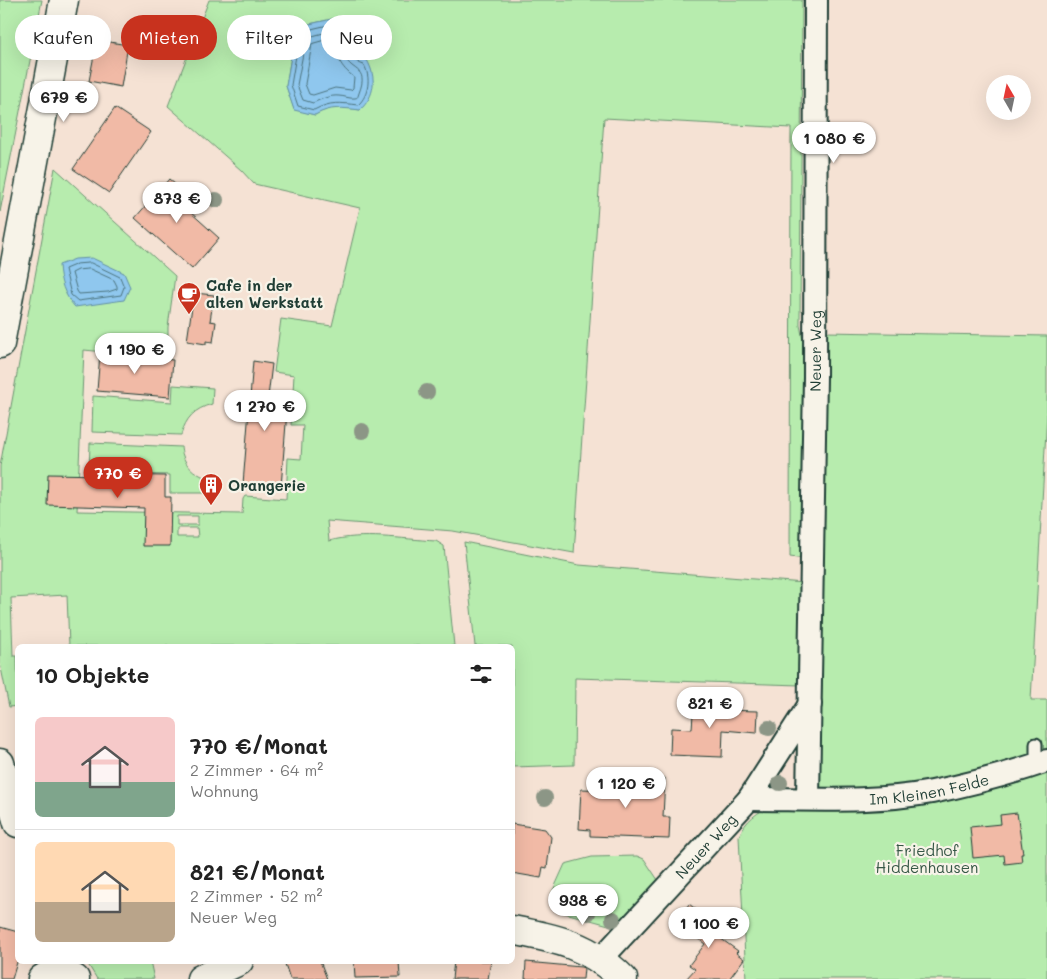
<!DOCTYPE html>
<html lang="de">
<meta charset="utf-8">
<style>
:root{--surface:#fff;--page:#f2f2f2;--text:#222;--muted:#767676;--line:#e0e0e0;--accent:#c8321e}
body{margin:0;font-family:Mali,sans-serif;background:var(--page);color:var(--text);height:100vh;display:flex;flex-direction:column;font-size:19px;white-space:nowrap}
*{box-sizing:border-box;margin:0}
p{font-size:16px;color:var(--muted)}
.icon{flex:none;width:28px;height:28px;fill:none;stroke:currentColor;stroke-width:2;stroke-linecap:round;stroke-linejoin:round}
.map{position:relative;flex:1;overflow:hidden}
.details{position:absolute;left:15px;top:644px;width:500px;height:320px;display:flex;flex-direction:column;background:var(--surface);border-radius:8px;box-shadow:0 5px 20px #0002}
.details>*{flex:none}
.banner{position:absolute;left:15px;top:15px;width:500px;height:45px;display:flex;gap:10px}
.needle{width:32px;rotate:351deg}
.controls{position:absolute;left:986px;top:75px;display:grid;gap:10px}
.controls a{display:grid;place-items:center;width:45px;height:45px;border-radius:50%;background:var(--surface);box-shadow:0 5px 20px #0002;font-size:25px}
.price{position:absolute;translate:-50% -42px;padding:0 11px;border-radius:18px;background:#fff;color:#222;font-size:16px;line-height:32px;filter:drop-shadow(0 1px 2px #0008)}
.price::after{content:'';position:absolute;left:50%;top:30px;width:15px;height:11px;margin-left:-8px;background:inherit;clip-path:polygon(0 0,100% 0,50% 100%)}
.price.active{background:var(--accent);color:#fff}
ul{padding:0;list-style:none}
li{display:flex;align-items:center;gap:15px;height:125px;padding:0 20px}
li+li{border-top:1px solid var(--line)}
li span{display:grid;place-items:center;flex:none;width:140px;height:100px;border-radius:8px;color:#555}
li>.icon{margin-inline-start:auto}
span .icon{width:60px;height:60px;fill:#fffc;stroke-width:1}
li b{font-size:21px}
h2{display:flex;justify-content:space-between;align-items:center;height:60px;padding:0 20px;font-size:21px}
.chip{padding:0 18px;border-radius:22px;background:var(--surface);box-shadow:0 5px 20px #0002;font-size:18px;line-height:45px}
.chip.active{background:var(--accent);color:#fff}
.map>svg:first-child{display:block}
</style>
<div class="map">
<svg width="1047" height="979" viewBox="0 0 1047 979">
<rect width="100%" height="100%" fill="#f5e2d4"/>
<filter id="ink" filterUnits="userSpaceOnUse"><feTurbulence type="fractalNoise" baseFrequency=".02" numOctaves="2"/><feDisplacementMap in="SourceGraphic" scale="10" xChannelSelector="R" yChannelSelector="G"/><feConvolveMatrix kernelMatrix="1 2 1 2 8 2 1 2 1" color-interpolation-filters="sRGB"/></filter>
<g filter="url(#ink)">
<g fill="#b7ecae" stroke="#6b9471" fill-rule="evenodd">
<path d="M0 0H42L0 212Z"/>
<path d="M209 0H802L800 325 803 341 804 559 790 557 791 128 604 118 574 553 453 531 327 521 329 541C363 532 401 539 436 541L444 546 454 646H69L67 595 11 598 13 656H17L18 706 9 707 0 663V466L55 168 175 276 168 327V358L84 350 77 511 242 514 243 499 245 496 286 499 288 458 301 459 303 425H291L294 375 274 372 281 319 332 326 360 208 254 184 241 170 168 106ZM341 17H350L355 23V51L359 58 360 110C342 107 332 105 315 115L294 109 286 86 296 27ZM177 516H198V525H177ZM177 528H197L198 537H177Z"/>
<path d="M826 332 1047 336V412L1031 700H1047V979H746L739 836C751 805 791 800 819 791L822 689Z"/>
<path d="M173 385 213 388 212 404C194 409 186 418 181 435L92 432 93 396 172 402Z"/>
<path d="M90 443 181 447C183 465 193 473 209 479L210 493H170V475L89 473Z"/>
<path d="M464 542 579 565 804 583 800 685 575 678 574 765 513 767 512 646H475Z"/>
<path d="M637 856 644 859 660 883 616 927 554 910 551 895 565 864 592 857Z"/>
<path d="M86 961H150L154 979H97Z"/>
</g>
<g fill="#8fc7ee" stroke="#6290a4">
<path d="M341 17H350L355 23V51L359 58 367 60C377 78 375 96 360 110 343 108 331 106 315 115L294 110 286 86 296 27Z"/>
<path d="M92 258 124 273 130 287 124 300 75 307C64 295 60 281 59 265L75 259Z"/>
</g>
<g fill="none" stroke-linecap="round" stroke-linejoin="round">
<g stroke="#4c747e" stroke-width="1">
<path d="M341 22H347L350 25C350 41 345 59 364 65 371 77 369 95 358 105 340 103 331 101 314 110L298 106 291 85 300 32Z"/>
<path d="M340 29 343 31C344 38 342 47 344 54 349 73 370 65 359 93 358 96 358 98 355 98 350 99 344 96 339 96 331 95 321 99 313 103L303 100 297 85 306 38Z"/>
<path d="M333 38 336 40C336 57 340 67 354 77L353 88 351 90 335 88 313 95 309 94 305 84 312 44Z"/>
<path d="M91 263 120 277 124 287 121 295 78 301 71 295 65 269 77 264Z"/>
<path d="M90 269 114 280 117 286V289L108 292 79 294 77 291 72 273 78 270Z"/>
</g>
</g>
<g fill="#f1baa6" stroke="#1f3d34">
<path d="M143 30 160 33 157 51 140 48Z"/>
<path d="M97 40 128 45 121 87 89 81Z"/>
<path d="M115 108 151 132 109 193 73 169Z"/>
<path d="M169 179 197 203 189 211 219 238 192 269 135 218Z"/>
<path d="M194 293 214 295 210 321 216 322 213 342 206 341V344L187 341Z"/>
<path d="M100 353 173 360 170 397 97 391Z"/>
<path d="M253 361 272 364 268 397 288 398 281 487 243 484Z"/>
<path d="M48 474 165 476V497H171L170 546H143L144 508 47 505Z"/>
<path d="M694 698 722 699 721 710 758 711 757 733 723 730 722 757 670 755 671 728 692 729Z"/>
<path d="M613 776 665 778 663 817H670L669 839 590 836V830L579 829 581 789 612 790Z"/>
<path d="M1017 813 1023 854H1021L1022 862 1005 864 1004 855 973 858 970 827 1001 824 1000 815Z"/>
<path d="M512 824 545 829 551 837 547 868 543 867 541 878 512 873Z"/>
<path d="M689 904 702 914 700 915 717 927 713 933 738 951 736 953 744 959 729 979H686L695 969 689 965 705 944 676 922Z"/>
<path d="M0 927 18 932V959L12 979H0Z"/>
<path d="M284 961H320L327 979H290Z"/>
<path d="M354 961H399L400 977 355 978Z"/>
<path d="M454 961H491L488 979H452Z"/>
<path d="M526 962 581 967 584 968 583 979H525Z"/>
</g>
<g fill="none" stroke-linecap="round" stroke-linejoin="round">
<g stroke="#1f3d34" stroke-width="15">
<path id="service" d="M1036 744V765"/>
</g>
<g stroke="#1f3d34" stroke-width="26">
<g id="minor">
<path id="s1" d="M749 799C810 799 873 803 932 792 971 784 1009 774 1047 761"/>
<path id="s2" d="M808 799 815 377 816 0"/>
<path id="s3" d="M601 959 749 799 810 704"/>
</g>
</g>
<g stroke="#1f3d34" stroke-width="31">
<g id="tertiary">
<path d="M0 344 64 0"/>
<path d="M0 763 18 823"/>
</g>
</g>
<g stroke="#1f3d34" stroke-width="31">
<g id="secondary">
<path d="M512 930C558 939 589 945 623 979"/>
<path d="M42 979C53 971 64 972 75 979"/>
<path d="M201 979 239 961"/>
</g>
</g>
<use href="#service" stroke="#f7f3e8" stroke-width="11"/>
<use href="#minor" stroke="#f7f3e8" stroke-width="22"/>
<use href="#tertiary" stroke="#f7f3e8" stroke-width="28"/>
<use href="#secondary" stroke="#f7f3e8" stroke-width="28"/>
</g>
<g fill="#8c9686">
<circle cx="216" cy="200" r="8"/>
<circle cx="427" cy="392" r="8"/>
<circle cx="362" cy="431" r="8"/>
<circle cx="769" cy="728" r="8"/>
<circle cx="780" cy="783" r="8"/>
<circle cx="545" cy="798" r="8"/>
<circle cx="560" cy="904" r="8"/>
<circle cx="588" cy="913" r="8"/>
<circle cx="613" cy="919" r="8"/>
</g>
</g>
<defs>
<g id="cafe-pin" transform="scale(1.25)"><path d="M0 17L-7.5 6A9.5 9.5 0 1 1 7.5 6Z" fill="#c8321e" stroke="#f7f3e8"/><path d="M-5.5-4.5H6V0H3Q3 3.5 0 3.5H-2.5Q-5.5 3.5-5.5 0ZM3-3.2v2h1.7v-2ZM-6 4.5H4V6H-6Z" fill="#fff"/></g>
<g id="building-pin" transform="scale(1.25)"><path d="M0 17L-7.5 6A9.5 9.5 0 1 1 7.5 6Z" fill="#c8321e" stroke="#f7f3e8"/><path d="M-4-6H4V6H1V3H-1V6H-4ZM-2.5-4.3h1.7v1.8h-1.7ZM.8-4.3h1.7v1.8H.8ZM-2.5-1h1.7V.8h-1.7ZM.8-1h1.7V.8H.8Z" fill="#fff"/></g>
</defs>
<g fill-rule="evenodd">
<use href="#cafe-pin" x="189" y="294"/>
<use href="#building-pin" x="211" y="485"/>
</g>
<g text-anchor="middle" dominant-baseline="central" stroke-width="4.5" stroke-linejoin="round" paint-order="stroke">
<g font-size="15" font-weight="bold" fill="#1f3d34" stroke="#f7f3e8" text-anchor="start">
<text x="206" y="285">Cafe in der<tspan x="206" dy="17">alten Werkstatt</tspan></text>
<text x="228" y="485">Orangerie</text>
</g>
<g font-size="15" fill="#1f3d34" stroke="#f7f3e8">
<text stroke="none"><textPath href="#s2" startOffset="448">Neuer Weg</textPath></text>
<text stroke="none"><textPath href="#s1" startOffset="181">Im Kleinen Felde</textPath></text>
<text stroke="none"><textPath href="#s3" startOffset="154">Neuer Weg</textPath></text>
</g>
<g font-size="15" fill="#365746" stroke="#f7f3e8">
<text x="927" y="850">Friedhof<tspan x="927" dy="17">Hiddenhausen</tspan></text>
</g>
</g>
</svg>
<div class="controls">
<a><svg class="needle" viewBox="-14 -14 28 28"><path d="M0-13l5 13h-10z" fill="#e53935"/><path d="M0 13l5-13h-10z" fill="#767676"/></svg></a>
</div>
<b class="price" style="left:64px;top:123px">679 €</b>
<b class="price" style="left:834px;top:164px">1 080 €</b>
<b class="price" style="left:177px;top:224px">873 €</b>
<b class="price" style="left:135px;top:375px">1 190 €</b>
<b class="price" style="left:265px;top:432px">1 270 €</b>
<b class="price active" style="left:118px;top:499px">770 €</b>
<b class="price" style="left:710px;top:729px">821 €</b>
<b class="price" style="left:626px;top:809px">1 120 €</b>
<b class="price" style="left:583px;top:926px">938 €</b>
<b class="price" style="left:709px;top:949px">1 100 €</b>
<div class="banner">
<a class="chip">Kaufen</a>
<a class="chip active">Mieten</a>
<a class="chip">Filter</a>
<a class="chip">Neu</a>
</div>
<section class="details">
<h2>10 Objekte<svg class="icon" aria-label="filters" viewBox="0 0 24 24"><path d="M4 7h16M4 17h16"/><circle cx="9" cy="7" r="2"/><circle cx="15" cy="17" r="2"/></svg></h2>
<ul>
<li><span style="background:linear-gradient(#f6c9c9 65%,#7fa58c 0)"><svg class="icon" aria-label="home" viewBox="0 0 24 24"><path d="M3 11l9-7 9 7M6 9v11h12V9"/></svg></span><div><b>770 €/Monat</b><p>2 Zimmer · 64 m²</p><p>Wohnung</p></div></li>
<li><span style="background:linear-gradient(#ffd9b3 60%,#b9a48a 0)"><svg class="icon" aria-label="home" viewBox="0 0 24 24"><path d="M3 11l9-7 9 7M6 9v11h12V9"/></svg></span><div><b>821 €/Monat</b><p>2 Zimmer · 52 m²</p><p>Neuer Weg</p></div></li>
</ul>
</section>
</div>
